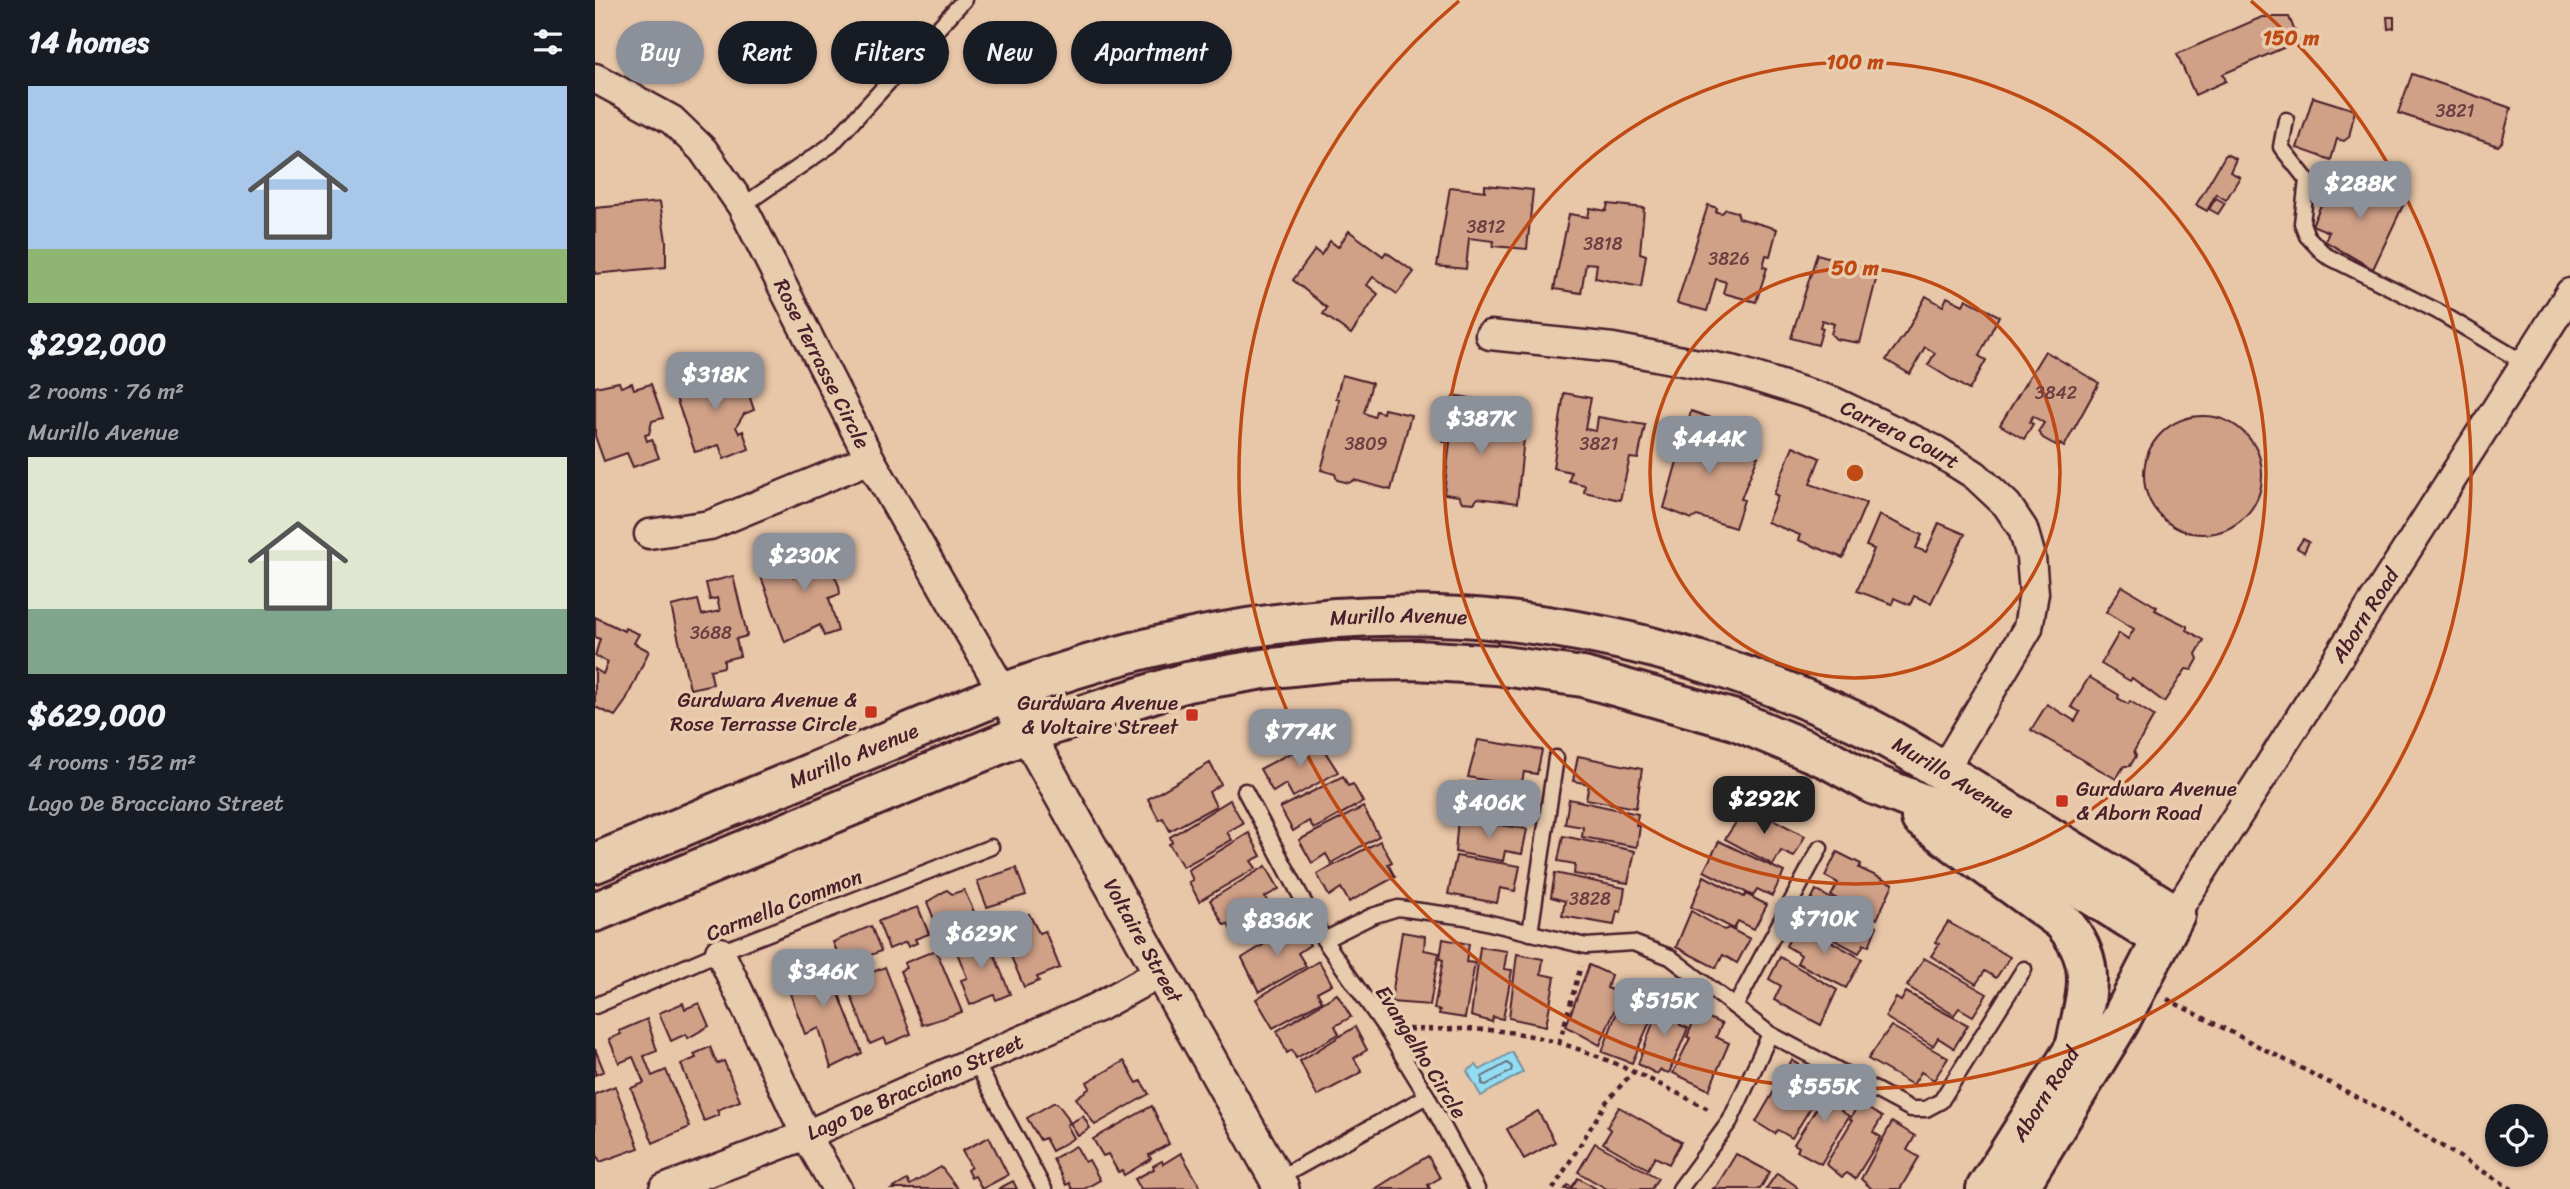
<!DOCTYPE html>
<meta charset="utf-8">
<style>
:root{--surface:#171b24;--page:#242831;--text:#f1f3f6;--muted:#9ea1a6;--accent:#8c9099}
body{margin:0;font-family:Sriracha,sans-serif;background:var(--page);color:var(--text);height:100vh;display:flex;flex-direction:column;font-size:26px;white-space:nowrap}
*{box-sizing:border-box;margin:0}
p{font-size:23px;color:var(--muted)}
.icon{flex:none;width:38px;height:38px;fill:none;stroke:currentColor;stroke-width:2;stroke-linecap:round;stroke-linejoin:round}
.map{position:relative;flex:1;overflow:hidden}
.side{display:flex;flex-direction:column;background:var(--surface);width:595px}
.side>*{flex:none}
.banner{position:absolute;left:21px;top:21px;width:665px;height:63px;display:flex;gap:14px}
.controls{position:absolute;left:1890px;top:1104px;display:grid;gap:14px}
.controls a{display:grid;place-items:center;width:63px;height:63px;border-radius:50%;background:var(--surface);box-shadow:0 2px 5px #0004;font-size:35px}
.price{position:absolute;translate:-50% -60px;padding:0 16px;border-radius:14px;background:var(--accent);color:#fff;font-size:23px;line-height:46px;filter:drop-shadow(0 2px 4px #0008)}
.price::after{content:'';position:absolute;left:50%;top:42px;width:21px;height:16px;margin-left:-10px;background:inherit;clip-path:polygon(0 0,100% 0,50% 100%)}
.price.selected{background:#222;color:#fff}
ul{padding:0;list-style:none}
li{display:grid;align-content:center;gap:14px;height:371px;padding:0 28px}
li span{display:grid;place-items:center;height:217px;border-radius:0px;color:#555}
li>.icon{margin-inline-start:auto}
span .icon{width:126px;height:126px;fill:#fffc;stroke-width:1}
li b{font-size:30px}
h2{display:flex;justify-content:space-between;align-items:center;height:84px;padding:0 28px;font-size:30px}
.tag{padding:0 24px;border-radius:32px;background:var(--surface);box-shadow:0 2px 5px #0004;font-size:24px;line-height:63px}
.tag.selected{background:var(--accent);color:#fff}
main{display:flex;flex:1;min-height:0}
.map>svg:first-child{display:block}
</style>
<main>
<section class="side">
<h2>14 homes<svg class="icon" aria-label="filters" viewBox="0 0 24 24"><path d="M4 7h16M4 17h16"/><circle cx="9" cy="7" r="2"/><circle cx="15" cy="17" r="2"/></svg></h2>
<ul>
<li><span style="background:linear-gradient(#a9c7e8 75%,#8fb573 0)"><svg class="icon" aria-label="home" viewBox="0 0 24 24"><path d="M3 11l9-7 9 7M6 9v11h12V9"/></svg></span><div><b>$292,000</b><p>2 rooms · 76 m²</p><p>Murillo Avenue</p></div></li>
<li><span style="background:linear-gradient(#dfe7d0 70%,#7fa58c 0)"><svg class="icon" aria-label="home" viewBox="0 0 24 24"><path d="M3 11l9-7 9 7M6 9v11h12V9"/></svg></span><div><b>$629,000</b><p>4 rooms · 152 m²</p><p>Lago De Bracciano Street</p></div></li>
</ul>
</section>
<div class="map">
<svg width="1975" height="1189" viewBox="0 0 1975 1189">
<rect width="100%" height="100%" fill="#e8c6a8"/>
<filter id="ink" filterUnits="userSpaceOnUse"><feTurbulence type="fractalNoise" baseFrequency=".0143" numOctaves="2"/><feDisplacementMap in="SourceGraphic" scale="14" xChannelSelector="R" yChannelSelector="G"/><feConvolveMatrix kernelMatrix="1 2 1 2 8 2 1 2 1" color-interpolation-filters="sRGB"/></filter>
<g filter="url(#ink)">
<path fill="#91ddf1" stroke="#7591a2" stroke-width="2" d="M917 1052 928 1072 886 1096 872 1071 881 1065 885 1070Z"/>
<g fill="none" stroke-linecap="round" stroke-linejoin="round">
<path stroke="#666b7a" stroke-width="2" d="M912 1063 917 1067 916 1071 891 1085 887 1084V1077Z"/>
</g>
<g fill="#d0a087" stroke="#4a1f2b" stroke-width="2">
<path d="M1667 17H1694L1704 41 1628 74 1631 81 1600 95 1582 54Z"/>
<path d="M1792 17H1799V28L1793 29Z"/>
<path d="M1817 74 1916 108 1907 142 1903 146 1803 113Z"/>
<path d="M1718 97 1760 110 1754 137 1749 141 1742 139 1736 160 1702 148Z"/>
<path d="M1631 154 1641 159 1635 172 1645 177 1631 200 1621 194 1612 211 1601 205Z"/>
<path d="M1758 179 1811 199 1778 269 1730 241 1734 232 1717 225 1731 194 1748 202Z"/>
<path d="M890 185 938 190 932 249 898 246 899 241 874 238 871 269 842 266 855 187 890 191Z"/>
<path d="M1621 198 1630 203 1623 214 1614 209Z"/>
<path d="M65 202 71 241V267L0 274V208Z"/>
<path d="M1013 204 1049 208 1045 253 1051 255 1046 287 1000 278 1002 264 991 263 986 293 959 289 974 214 993 217 995 208 1011 211Z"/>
<path d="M1113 205 1122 208 1121 212 1127 213 1131 209 1142 212 1144 218 1182 229 1175 256 1171 255 1168 267 1172 268 1161 302 1128 293 1131 282 1121 279 1112 311 1082 303Z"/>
<path d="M754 231 788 256 791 252 819 272 802 294 778 277 772 285 783 294 756 334 728 314 732 308 698 280 720 250 726 255 735 241 743 247Z"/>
<path d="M1222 254 1283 272 1265 343 1241 339 1236 334 1239 324 1227 320 1225 327 1228 328 1223 345 1196 338Z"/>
<path d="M1331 296 1348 306 1352 297 1368 305 1371 299 1404 316 1384 356 1391 360 1374 390 1333 365 1340 353 1330 347 1315 374 1291 360 1312 331Z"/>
<path d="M1450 351 1504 383 1469 447 1465 444 1464 447 1448 438 1443 432 1449 423 1438 416 1434 422 1438 424 1429 439 1405 425Z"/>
<path d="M115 374 117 379 129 375 131 380 147 374 159 410 149 414 141 427 144 433 148 431 154 449 129 459 124 445 100 452 79 392 78 384Z"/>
<path d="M747 375 777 383 769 413 779 417 781 411 788 413 789 409 816 415 796 490 759 480 754 483 742 480 740 474 726 470 743 408 744 399H741Z"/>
<path d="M24 382 26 387 37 383 39 389 56 384 68 418 57 421 54 434 50 435 52 441 57 439 64 458 38 467 32 453 9 461 0 436V387Z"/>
<path d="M969 393 996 398 990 429 1001 431 1003 417 1050 425 1043 459 1035 458 1025 500 989 492 990 485 974 481 976 472 958 468Z"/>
<path d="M863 396 887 400 884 433 894 434 895 427 903 428V424L930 429 922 503 883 498 879 503 867 502 864 496 849 494 855 442H848L851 415 856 416 858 397Z"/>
<path d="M1096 411 1125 421 1116 451 1126 455 1129 445 1137 446 1163 456 1146 499 1149 500 1140 528 1102 516 1097 519 1069 508Z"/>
<circle cx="1608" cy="475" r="59"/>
<path d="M1198 446 1225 458 1215 484 1271 503 1248 558 1203 540 1205 535 1172 522 1183 496 1179 494Z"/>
<path d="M1284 515 1327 535 1321 548 1331 552 1344 523 1370 534 1336 603 1319 596 1315 605 1299 598 1297 604 1262 591 1279 549 1271 546Z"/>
<path d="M222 535 244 586 245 594 234 598 243 631 229 636 225 625 190 642 165 574 193 564 198 577 215 571 211 559 204 561 198 545Z"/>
<path d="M1708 539 1714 542 1709 552 1702 548Z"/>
<path d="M138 576 151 630 152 636 141 639 145 656 129 660V667L115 670 118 684 95 689 76 606 103 600 107 615 125 611 122 598 115 600 111 583Z"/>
<path d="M1527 586 1562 607 1560 610 1592 626V630L1609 640 1601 654 1603 659 1597 670 1591 669 1569 702 1537 678 1535 681 1506 664 1524 633 1533 639 1539 629 1511 612Z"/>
<path d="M0 617 29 631 30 628 44 634 39 643 54 651 30 702 20 716 0 707V669L8 674 13 662 0 656 5 639 0 637Z"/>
<path d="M1494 677 1524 695 1523 698 1533 704 1535 701 1559 716 1539 751 1541 756 1535 766H1529L1521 779 1436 730 1452 704 1480 721 1485 712 1476 707Z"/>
<path d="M722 739 743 772 698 797 691 784 678 792 665 769Z"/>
<path d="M883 740 947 750 942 774 929 772 926 787 873 777Z"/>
<path d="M983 756 1047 769 1041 808 991 799 994 784 978 781Z"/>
<path d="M615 763 626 784 614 792 621 806 575 831 568 818 564 820 553 799Z"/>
<path d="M748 776 753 786 758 784 768 802 719 829 714 821 698 831 685 808Z"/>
<path d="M866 782 940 792 935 818 918 815 916 824 862 814Z"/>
<path d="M974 799 1043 814 1041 826H1045L1042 847 987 837 988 827 970 824Z"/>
<path d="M635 800 648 823 632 832 637 840 588 867 574 844 577 842 575 837Z"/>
<path d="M1152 806 1210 836 1199 857 1186 851 1178 865 1130 839Z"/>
<path d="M768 807 784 836 736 863 731 854 717 863 704 840Z"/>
<path d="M863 819 932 829 927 854 910 851 908 861 860 852Z"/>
<path d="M654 833 666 856 656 861 661 868 604 901 594 882 598 880 593 870Z"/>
<path d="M968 836 1040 851 1033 883 979 874 980 864 963 861Z"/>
<path d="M785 841 797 862 793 864 800 877 754 902 746 888 734 896 722 874Z"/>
<path d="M1124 841 1189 872 1177 896 1162 889 1158 896 1109 871Z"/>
<path d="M1242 852 1266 864 1264 868 1298 884 1282 919 1236 896 1243 883 1230 876Z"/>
<path d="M861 856 925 866 920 891 905 888 902 903 853 894Z"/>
<path d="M671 866 684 889 670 897 677 910 637 932 633 924 629 925 615 900Z"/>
<path d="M421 868 431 895 392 907 382 881Z"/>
<path d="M960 873 1030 888 1026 912 1022 911 1019 925 967 916 970 901 956 897Z"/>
<path d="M1109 876 1149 897 1151 894 1172 905 1159 929 1143 921 1139 929 1096 907Z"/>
<path d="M352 890 357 894 369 890 381 916 343 929 332 902Z"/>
<path d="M1221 890 1282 926 1274 946 1269 944 1264 953 1221 930 1225 922 1209 914Z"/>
<path d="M323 907 334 934 320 939 322 943 313 947 311 942 294 949 283 921Z"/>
<path d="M1096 911 1129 930 1134 928 1155 939 1142 963 1128 955 1121 968 1081 947Z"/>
<path d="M434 914 444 933 450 931 465 968 442 977 444 981 429 987 405 931Z"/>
<path d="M1353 922 1415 957 1401 978 1390 971 1381 984 1336 956 1344 944 1340 942Z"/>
<path d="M703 923 715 945 703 953 711 966 664 992 647 958Z"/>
<path d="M1203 923 1267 959 1251 988 1202 963 1206 955 1191 946Z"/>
<path d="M276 926 286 951 268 958 270 963 250 971 238 942Z"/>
<path d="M807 932 830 936 829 950 844 953 835 1005 796 1002Z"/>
<path d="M392 936 415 994 401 1000 399 995 375 1005 366 980 372 978 359 945Z"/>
<path d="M848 939 874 944 871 962 880 963 870 1018 844 1014 845 1010 839 1009 848 960 845 959Z"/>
<path d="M885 947 912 951 909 969 917 970 908 1019 898 1017 897 1022 876 1016Z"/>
<path d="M341 950 367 1012 327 1025 305 971 311 968 309 963Z"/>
<path d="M227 951 267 1053 236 1068 224 1028 210 1034 193 988 205 983 197 964Z"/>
<path d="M922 954 948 959 946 974 960 977 951 1026 914 1018Z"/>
<path d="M1185 957 1242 990 1226 1025 1179 1000 1186 986 1174 979Z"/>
<path d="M1329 958 1392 994 1378 1016 1364 1008 1359 1015 1312 986Z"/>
<path d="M724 961 737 984 722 992 727 1001 678 1028 661 999Z"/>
<path d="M994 965 1016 975 1012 988 1026 994 1005 1045 971 1026Z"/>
<path d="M290 967 316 1034 292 1044 289 1038 275 1044 253 988 260 985 258 980Z"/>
<path d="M1033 982 1058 992 1051 1009 1059 1012 1037 1063 1007 1052Z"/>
<path d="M1311 992 1373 1025 1359 1048 1343 1038 1338 1046 1290 1017 1301 998 1306 1001Z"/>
<path d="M742 994 756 1017 740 1026 744 1034 701 1058 697 1050 692 1053 682 1031Z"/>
<path d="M1067 998 1092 1008 1085 1025 1093 1028 1074 1073 1065 1070 1062 1074 1043 1064Z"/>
<path d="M88 1003 90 1009 104 1003 114 1026 93 1038 91 1034 76 1041 64 1013Z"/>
<path d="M1102 1013 1127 1024 1121 1037 1134 1043 1114 1090 1078 1073 1095 1038 1092 1037Z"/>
<path d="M52 1019 62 1051 49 1056 57 1076 71 1070 95 1127 58 1143 36 1088 49 1083 38 1057 24 1063 14 1039 26 1034 24 1031Z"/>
<path d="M1296 1026 1353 1058 1339 1080 1326 1072 1318 1085 1273 1059Z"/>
<path d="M760 1027 772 1050 759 1058 767 1072 722 1096 705 1061Z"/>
<path d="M115 1047 122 1064 129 1061 145 1101 122 1110 124 1115 109 1121 86 1064 101 1058 99 1054Z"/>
<path d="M0 1049 9 1071 0 1075Z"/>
<path d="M1197 1060 1218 1073 1211 1086 1224 1094 1197 1138 1183 1130 1180 1134 1161 1122Z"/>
<path d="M529 1061 542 1083 546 1081 554 1094 500 1125 481 1098 495 1088 492 1082Z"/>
<path d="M1233 1082 1256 1096 1246 1111 1254 1116 1226 1164 1202 1151 1204 1147 1199 1144 1226 1101 1223 1100Z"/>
<path d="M20 1086 44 1148 5 1162 0 1150V1094Z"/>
<path d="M458 1103H462L471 1115 475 1123 472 1125 479 1138 457 1151 450 1138 445 1140 432 1118Z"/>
<path d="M1264 1103 1287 1117 1278 1132 1286 1137 1260 1179 1252 1173 1247 1177 1231 1164 1257 1121 1255 1119Z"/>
<path d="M557 1106 574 1144 554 1155 556 1159 529 1175 527 1171 523 1172 513 1154 508 1156 498 1139Z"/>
<path d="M1024 1107 1086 1142 1074 1164 1060 1157 1053 1169 1008 1143 1016 1130 1012 1127Z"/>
<path d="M943 1111 960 1142 929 1159 912 1129Z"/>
<path d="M488 1116 495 1128 483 1136 475 1123Z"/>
<path d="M1297 1122 1320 1136 1312 1150 1324 1157 1305 1189H1277L1266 1179Z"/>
<path d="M394 1137 413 1175 387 1189 380 1176 376 1178 372 1170 376 1167 367 1151Z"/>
<path d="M1000 1143 1063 1178 1056 1189H1012L983 1172Z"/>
<path d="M481 1146 490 1162 494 1160 505 1180 489 1189H477L474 1183 471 1185 458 1159Z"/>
<path d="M586 1153 606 1188 546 1189 540 1179 559 1169 558 1166 567 1161 568 1164Z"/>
<path d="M1141 1154 1175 1172 1165 1189H1117L1121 1187Z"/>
<path d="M833 1156 845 1178 833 1185 835 1189H780Z"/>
<path d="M346 1167 363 1189H297L312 1180 315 1185Z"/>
<path d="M1182 1173 1200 1185 1203 1189H1171Z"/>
<path d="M983 1178 1002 1189H970L973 1185 977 1187Z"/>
<path d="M418 1181 422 1189H403Z"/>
</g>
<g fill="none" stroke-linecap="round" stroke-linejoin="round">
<g stroke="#4a1f2b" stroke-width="19">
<g id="service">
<path d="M1691 120 1686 147 1712 180 1707 223 1712 236 1730 255 1842 311 1931 364"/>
<path d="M147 206 236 145 369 0"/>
<path d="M650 791 729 940 791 1029 832 1096 882 1189"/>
<path d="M935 933 961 758"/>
<path d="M729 940 777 916 803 908 870 917 991 946 1038 943 1075 957 1175 1034 1316 1109H1331L1346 1101 1429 969"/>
<path d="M0 1006 125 952 396 847"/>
<path d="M1140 1007 1225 848"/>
<path d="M379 1059 449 1189"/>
<path d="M682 1179 832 1096"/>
<path d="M1085 1189 1135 1121 1175 1034"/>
</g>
</g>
<g stroke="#4a1f2b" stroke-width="33">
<g id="minor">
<path id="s1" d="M0 78 77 120 108 150 147 206 275 459 409 693"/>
<path id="s2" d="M895 335 1018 348 1141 371 1237 401 1342 451 1380 475 1412 505 1428 529 1436 557 1439 593 1433 628 1348 771"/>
<path d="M54 534 115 525 275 459"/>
<path id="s3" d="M1580 914 1975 293"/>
<path d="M125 952 211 1135 242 1189"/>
<path id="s4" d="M69 1189 211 1135 503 1007 566 972"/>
</g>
</g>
<g stroke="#4a1f2b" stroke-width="38">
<g id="tertiary">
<path id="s5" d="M409 693 687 1189"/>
</g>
</g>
<g stroke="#4a1f2b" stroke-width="44">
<g id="secondary">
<path d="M1326 818 1467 921C1505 964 1491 993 1481 1044"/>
<path id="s6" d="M0 863 409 693C701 584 973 587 1257 720 1302 741 1345 770 1388 796 1452 835 1516 875 1580 914L1525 1021 1423 1189"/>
<path d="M0 912 432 733 592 682 668 669 744 661 821 660 901 665 988 677 1140 720 1233 759 1278 784 1389 828 1567 939"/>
<path id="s7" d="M1391 1189 1488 1035"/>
</g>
</g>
<g stroke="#4a1f2b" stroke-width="4.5" stroke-dasharray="5 5" stroke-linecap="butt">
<path d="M1572 999 1791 1112 1917 1189"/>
<path d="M813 1029C840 1030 867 1028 893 1030 974 1035 1047 1075 1117 1111"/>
<path d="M964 1043 986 966"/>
<path d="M958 1189 1012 1101 1039 1071"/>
</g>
<use href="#service" stroke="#e7ccae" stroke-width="14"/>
<use href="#minor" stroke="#e7ccae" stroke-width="28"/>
<use href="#tertiary" stroke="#e7ccae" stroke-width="33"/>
<use href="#secondary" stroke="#e7ccae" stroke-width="38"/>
</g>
</g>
<g fill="none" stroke="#c04a14" stroke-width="3.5">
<circle cx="1260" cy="473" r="205"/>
<circle cx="1260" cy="473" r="411"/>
<path d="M1656 1A616 616 0 1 1 864 1"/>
</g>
<g fill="#c8321e" stroke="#e7ccae" stroke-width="2.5">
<rect x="269" y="705" width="14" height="14" rx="3.5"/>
<rect x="590" y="708" width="14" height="14" rx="3.5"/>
<rect x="1460" y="794" width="14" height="14" rx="3.5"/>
</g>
<g text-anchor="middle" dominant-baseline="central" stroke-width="7" stroke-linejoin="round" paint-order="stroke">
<g font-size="18" fill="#6c3f42">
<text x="1860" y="111">3821</text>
<text x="891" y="227">3812</text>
<text x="1008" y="244">3818</text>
<text x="1134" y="259">3826</text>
<text x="1461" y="393">3842</text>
<text x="771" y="444">3809</text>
<text x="1004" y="444">3821</text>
<text x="116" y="633">3688</text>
<text x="995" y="899">3828</text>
</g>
<g font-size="21" fill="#4a1f2b" stroke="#e7ccae">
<text stroke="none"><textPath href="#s1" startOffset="376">Rose Terrasse Circle</textPath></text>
<text stroke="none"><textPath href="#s2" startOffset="425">Carrera Court</textPath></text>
<text stroke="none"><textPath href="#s3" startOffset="354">Aborn Road</textPath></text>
<text stroke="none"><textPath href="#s6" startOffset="847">Murillo Avenue</textPath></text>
<text stroke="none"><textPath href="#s6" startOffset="280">Murillo Avenue</textPath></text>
<text stroke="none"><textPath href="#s6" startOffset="1433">Murillo Avenue</textPath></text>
<text transform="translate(189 905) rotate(-21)">Carmella Common</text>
<text stroke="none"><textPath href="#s5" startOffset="284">Voltaire Street</textPath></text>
<text transform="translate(826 1052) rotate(58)">Evangelho Circle</text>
<text stroke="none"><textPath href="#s4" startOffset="271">Lago De Bracciano Street</textPath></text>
<text stroke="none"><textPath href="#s7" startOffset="112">Aborn Road</textPath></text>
</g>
<g font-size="21" fill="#4a1f2b" stroke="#e7ccae" text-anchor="end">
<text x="262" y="700">Gurdwara Avenue &amp;<tspan x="262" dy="24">Rose Terrasse Circle</tspan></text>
<text x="583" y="703">Gurdwara Avenue<tspan x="583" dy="24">&amp; Voltaire Street</tspan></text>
<text x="1481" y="789" text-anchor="start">Gurdwara Avenue<tspan x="1481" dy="24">&amp; Aborn Road</tspan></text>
</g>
</g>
<circle cx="1260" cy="473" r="10" fill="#c04a14" stroke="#e7ccae" stroke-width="3.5"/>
<g font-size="21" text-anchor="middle" font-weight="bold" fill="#c04a14" stroke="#e7ccae" stroke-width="7" stroke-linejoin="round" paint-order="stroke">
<text x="1696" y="45">150 m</text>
<text x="1260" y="69">100 m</text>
<text x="1260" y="275">50 m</text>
</g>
</svg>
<div class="controls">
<a><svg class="icon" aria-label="locate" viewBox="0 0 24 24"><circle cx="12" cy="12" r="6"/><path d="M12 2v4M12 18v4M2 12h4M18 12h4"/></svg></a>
</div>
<b class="price" style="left:1765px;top:221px">$288K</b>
<b class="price" style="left:120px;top:412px">$318K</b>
<b class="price" style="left:886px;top:456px">$387K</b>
<b class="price" style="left:1114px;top:476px">$444K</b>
<b class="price" style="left:209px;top:593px">$230K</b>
<b class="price" style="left:705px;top:769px">$774K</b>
<b class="price selected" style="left:1169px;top:836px">$292K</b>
<b class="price" style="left:894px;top:840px">$406K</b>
<b class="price" style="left:1229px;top:956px">$710K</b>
<b class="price" style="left:682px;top:958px">$836K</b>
<b class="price" style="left:386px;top:971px">$629K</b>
<b class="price" style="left:228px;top:1009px">$346K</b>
<b class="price" style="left:1069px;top:1038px">$515K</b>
<b class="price" style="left:1229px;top:1124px">$555K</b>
<div class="banner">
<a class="tag selected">Buy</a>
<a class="tag">Rent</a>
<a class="tag">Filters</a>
<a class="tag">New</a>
<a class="tag">Apartment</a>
</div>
</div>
</main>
